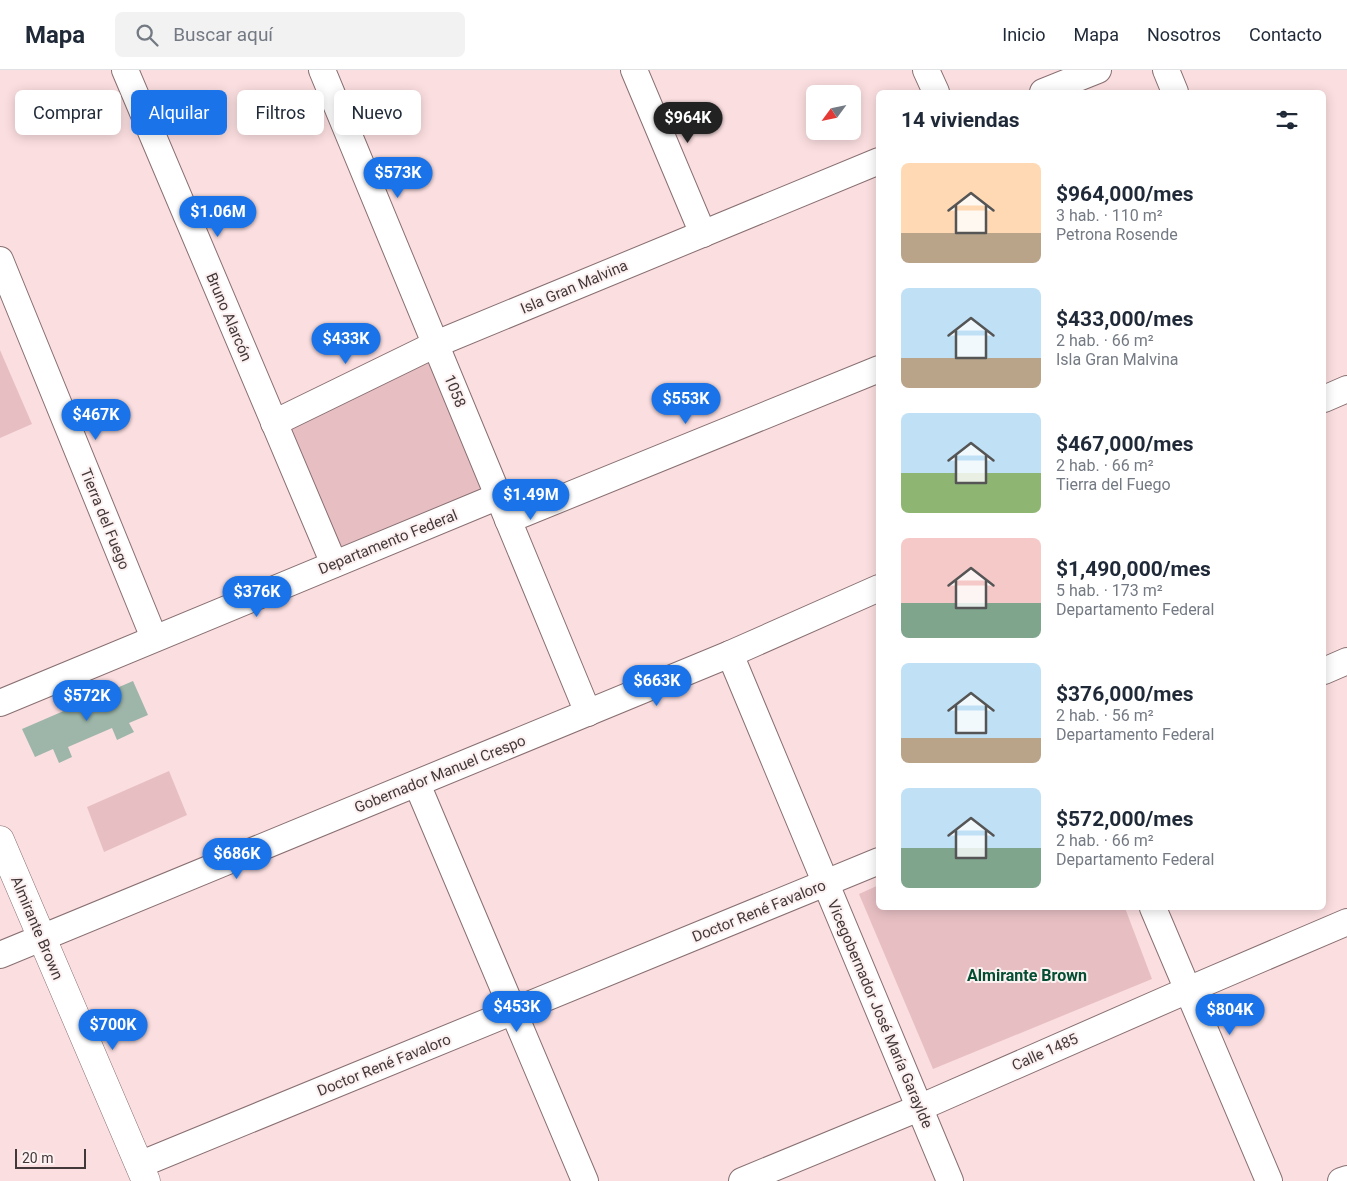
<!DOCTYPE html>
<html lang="es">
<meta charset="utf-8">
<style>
:root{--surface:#fff;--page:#f2f2f3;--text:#1f2937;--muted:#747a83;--line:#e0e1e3;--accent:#1a73e8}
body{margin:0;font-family:Roboto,sans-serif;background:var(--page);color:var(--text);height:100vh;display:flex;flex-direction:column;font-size:19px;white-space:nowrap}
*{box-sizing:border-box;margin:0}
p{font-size:16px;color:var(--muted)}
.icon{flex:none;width:28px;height:28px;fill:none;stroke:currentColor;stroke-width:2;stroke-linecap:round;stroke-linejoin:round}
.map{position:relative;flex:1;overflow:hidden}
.sheet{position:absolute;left:876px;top:20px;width:450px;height:820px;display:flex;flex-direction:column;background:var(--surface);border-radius:8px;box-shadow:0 2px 12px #0003}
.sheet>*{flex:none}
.top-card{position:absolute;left:15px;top:20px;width:475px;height:45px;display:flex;gap:10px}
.needle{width:32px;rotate:237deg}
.buttons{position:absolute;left:806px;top:15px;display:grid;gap:10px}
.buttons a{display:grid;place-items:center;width:55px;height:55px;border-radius:8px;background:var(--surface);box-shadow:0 2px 12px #0003;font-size:25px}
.scale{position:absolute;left:15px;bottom:12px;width:71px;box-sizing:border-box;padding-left:5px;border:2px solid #433839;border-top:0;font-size:14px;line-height:18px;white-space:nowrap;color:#433839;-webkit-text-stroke:4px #fcf0f1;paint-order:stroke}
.price{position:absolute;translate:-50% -42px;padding:0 11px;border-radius:18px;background:var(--accent);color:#fff;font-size:16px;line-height:32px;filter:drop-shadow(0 1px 2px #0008)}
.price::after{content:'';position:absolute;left:50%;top:30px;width:15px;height:11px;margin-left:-8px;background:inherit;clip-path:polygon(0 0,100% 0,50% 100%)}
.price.active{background:#222;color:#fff}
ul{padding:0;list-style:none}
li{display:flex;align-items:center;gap:15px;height:125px;padding:0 25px}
li span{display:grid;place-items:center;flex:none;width:140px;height:100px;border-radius:8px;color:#555}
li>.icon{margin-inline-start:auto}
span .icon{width:60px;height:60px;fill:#fffc;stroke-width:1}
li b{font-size:21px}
h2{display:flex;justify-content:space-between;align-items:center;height:60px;padding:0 25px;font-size:21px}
.pill{padding:0 18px;border-radius:8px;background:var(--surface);box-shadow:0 2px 12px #0003;font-size:18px;line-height:45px}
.pill.active{background:var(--accent);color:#fff}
header{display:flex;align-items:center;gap:30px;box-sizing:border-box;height:70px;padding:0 25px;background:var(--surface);border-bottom:1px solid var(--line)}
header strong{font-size:24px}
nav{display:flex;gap:28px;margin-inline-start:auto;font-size:18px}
.search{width:350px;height:45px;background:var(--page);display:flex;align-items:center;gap:12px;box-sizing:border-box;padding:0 18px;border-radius:8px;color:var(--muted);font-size:19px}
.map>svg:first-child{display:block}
</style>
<header>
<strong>Mapa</strong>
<div class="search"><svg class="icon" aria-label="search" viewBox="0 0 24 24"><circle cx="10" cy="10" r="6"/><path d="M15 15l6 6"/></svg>Buscar aquí</div>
<nav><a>Inicio</a><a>Mapa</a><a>Nosotros</a><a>Contacto</a></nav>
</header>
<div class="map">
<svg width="1347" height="1111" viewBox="0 0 1347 1111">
<rect width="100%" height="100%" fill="#fbdee0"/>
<g fill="#e7bfc3">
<path d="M436 274 499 426 334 494 274 353Z"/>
<path d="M0 280 32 354 0 368Z"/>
<path d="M169 701 187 745 104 782 87 737Z"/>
<path d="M879 815V838H1125L1152 909 933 999 859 824Z"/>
</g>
<path fill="#9eb6a9" d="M133 611 148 645 129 653 134 662 117 670 112 658 68 677 72 687 59 693 53 679 35 687 22 659Z"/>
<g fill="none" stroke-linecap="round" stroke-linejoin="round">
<g stroke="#886f71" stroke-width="28">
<g id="minor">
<path d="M125 0 334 494"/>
<path d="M322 0 588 643"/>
<path d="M634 0 703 164"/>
<path d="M926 0 936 22"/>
<path d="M1166 0 1175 22"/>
<path d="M1043 22 1098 0"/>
<path d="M0 190 154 568"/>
<path d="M1324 329 1347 319"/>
<path d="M274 353 436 274 879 91"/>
<path d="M508 450 879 299"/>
<path d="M730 584 950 1111"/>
<path d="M1324 601 1347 591"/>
<path d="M0 633 499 426"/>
<path d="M417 714 585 1111"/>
<path d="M1153 838 1269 1111"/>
<path d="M0 885 730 584 879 518"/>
<path d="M139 1095 879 791"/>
<path d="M742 1111 919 1038 1188 920 1347 852"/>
<path d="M1341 1111 1347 1109"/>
</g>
</g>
<g stroke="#886f71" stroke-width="29">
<path id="major" d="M0 770 146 1111"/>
</g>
<use href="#minor" stroke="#fff" stroke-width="26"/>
<use href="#major" stroke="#fff" stroke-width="28"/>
</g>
<g text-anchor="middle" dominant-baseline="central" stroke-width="4" stroke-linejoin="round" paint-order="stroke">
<g font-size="15" fill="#433839" stroke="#fcf0f1">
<text transform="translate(574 217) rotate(-23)">Isla Gran Malvina</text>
<text transform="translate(229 247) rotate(67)">Bruno Alarcón</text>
<text transform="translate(455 321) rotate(68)">1058</text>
<text transform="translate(105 449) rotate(68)">Tierra del Fuego</text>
<text transform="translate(388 472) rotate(-22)">Departamento Federal</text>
<text transform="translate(440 704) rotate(-22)">Gobernador Manuel Crespo</text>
<text transform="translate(759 841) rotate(-22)">Doctor René Favaloro</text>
<text transform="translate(37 858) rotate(67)">Almirante Brown</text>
<text transform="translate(880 944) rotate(67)">Vicegobernador José María Garaylde</text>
<text transform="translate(1045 982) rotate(-24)">Calle 1485</text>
<text transform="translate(384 995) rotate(-22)">Doctor René Favaloro</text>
</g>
<g font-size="16" font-weight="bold" fill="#034d33" stroke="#fcf0f1">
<text x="1027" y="905">Almirante Brown</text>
</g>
</g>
</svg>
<div class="buttons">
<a><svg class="needle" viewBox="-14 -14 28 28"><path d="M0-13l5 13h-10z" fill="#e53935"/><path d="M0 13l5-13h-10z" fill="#747a83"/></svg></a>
</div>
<div class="scale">20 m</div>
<b class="price active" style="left:688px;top:74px">$964K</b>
<b class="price" style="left:398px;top:129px">$573K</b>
<b class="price" style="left:218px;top:168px">$1.06M</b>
<b class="price" style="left:346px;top:295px">$433K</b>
<b class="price" style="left:686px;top:355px">$553K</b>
<b class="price" style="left:96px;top:371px">$467K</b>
<b class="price" style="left:531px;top:451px">$1.49M</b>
<b class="price" style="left:257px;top:548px">$376K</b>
<b class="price" style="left:657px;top:637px">$663K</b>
<b class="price" style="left:87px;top:652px">$572K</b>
<b class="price" style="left:237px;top:810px">$686K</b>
<b class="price" style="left:517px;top:963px">$453K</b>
<b class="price" style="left:1230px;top:966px">$804K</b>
<b class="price" style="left:113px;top:981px">$700K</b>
<div class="top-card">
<a class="pill">Comprar</a>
<a class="pill active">Alquilar</a>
<a class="pill">Filtros</a>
<a class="pill">Nuevo</a>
</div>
<section class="sheet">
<h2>14 viviendas<svg class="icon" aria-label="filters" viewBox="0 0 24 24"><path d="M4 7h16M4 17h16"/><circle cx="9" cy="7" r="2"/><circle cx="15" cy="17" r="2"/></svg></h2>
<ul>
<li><span style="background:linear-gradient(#ffd9b3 70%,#b9a48a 0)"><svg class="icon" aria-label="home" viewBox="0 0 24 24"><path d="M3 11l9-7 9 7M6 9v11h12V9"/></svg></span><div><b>$964,000/mes</b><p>3 hab. · 110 m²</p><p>Petrona Rosende</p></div></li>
<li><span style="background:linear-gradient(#bfe0f5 70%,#b9a48a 0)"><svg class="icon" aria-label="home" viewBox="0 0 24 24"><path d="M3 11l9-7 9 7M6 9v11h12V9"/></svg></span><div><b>$433,000/mes</b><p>2 hab. · 66 m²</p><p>Isla Gran Malvina</p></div></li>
<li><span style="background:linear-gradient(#bfe0f5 60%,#8fb573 0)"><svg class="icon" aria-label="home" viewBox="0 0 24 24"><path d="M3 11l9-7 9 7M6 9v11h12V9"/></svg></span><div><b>$467,000/mes</b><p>2 hab. · 66 m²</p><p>Tierra del Fuego</p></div></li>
<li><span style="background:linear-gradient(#f6c9c9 65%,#7fa58c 0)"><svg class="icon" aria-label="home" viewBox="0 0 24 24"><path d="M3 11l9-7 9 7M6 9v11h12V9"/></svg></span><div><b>$1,490,000/mes</b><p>5 hab. · 173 m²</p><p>Departamento Federal</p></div></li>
<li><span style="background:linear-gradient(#bfe0f5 75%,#b9a48a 0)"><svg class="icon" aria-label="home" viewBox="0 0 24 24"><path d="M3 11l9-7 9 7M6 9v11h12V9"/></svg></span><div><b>$376,000/mes</b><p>2 hab. · 56 m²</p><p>Departamento Federal</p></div></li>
<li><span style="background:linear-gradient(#bfe0f5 60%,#7fa58c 0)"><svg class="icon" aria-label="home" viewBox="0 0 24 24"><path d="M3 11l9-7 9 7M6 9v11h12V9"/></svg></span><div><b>$572,000/mes</b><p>2 hab. · 66 m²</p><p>Departamento Federal</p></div></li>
</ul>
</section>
</div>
